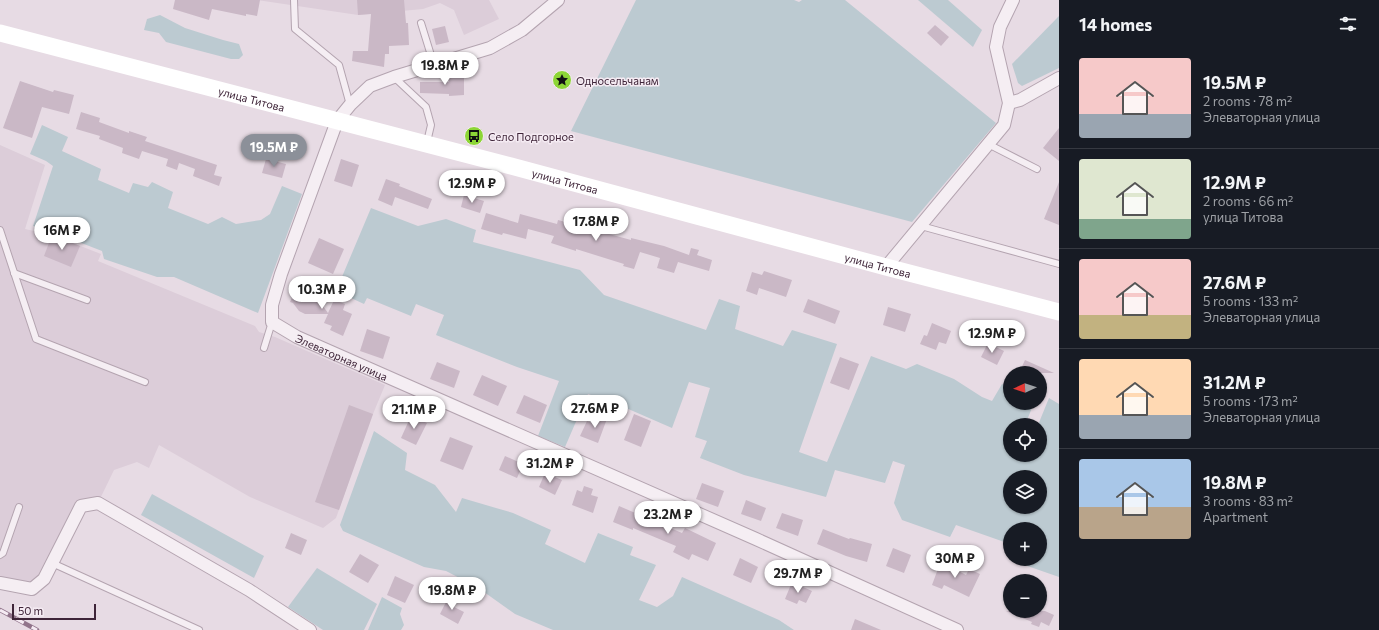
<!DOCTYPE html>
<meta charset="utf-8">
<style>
:root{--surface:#171b24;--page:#242831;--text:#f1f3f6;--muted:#9ea1a6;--line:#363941;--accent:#8c9099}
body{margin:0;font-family:Commissioner,sans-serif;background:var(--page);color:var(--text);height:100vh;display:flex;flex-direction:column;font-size:15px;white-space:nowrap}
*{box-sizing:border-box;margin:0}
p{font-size:13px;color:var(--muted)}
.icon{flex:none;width:22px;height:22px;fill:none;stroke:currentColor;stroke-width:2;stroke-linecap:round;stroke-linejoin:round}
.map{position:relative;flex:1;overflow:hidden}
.details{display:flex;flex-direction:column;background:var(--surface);width:320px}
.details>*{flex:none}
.needle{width:26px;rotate:267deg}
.controls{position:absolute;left:1003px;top:366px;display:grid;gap:8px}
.controls a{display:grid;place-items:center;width:44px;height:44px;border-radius:50%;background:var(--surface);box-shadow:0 1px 3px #0004;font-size:20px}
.scale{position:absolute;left:12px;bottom:10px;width:84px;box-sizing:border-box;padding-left:4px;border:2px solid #3e2438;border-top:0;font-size:11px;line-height:14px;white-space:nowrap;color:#3e2438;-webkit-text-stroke:3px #f5ebf3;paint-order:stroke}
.price{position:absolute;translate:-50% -34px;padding:0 9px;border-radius:14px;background:#fff;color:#222;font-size:13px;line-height:26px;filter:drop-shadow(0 1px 2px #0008)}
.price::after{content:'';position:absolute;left:50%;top:24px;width:12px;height:9px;margin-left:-6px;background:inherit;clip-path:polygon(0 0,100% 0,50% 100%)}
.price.current{background:var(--accent);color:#fff}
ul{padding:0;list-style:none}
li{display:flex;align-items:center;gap:12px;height:100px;padding:0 20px}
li+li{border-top:1px solid var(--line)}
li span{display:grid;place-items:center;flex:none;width:112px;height:80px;border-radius:4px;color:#555}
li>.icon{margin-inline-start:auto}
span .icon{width:48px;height:48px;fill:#fffc;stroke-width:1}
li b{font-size:17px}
h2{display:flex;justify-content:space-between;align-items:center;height:48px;padding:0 20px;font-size:17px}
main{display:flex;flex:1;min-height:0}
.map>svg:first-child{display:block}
</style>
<main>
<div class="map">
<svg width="1059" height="630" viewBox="0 0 1059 630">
<rect width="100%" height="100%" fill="#e7dbe4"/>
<g fill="#dccdd9">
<path d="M257 0H489L499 19 464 35 454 10 440 3 423 9 358 15Z"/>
<path d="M0 145 45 165 25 229 52 235 101 254 98 261 255 326 259 332 275 337 385 385 373 414 336 518 323 528 250 497 159 445 149 468 137 462 114 470 98 503 81 506 32 589 0 583Z"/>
</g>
<g fill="#bccad1" fill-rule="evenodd">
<path d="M636 0H794L799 2 802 0H845L996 123 912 222 571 131Z"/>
<path d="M918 0H948L982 30 973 47Z"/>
<path d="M160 15 185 28 223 40 239 44 243 55 239 59H231L166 42 159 33 144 30 147 19Z"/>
<path d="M1059 16V68L1022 86 1018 83 1012 64Z"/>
<path d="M42 125 68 137 62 151 101 169 98 180 129 193 133 183 148 187 152 182 173 192 168 208 208 224 222 217 236 224 261 220 270 214 282 186 302 194 258 313 174 277H157L104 259 102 251 53 232 33 226 53 166 46 161 30 154Z"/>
<path d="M371 208 418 226 446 219 476 230 473 242 580 270 604 295 706 330 719 299 740 306 735 329 783 346 792 330 837 344 799 452 827 462 871 356 906 369 917 364 954 379 982 397 992 401 1002 384 1010 388V403H1034L1025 425H1010V455H1040V425H1038L1049 398 1059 404V577L1013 561V559H1040V529H1010V544L956 525 950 537 902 520 894 503 905 465 893 461 885 483 835 470 826 497 744 475 700 458 707 441 695 437 710 388 689 382 672 428 610 401 588 394 565 447 538 436 559 381 517 367 436 335 444 315 416 304 411 316 367 298 364 304 336 291ZM1010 477H1040V507H1010Z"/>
<path d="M374 431 407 453 405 470 435 485 456 512 462 498 513 513 551 530 545 544 585 563 598 533 633 547 630 555 656 565 639 600 657 607 673 596 682 577 779 620 794 630H553L515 614 477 587 446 571 424 567 343 531 340 525Z"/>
<path d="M152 494 264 556 254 578 141 515Z"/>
<path d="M317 568 377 604 364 630H323L288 607Z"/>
<path d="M382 597 402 608 400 614 404 625 401 630H368Z"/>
</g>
<g fill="#cab8c6">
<path d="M175 0H260L257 16 246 14V16L212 9 209 20 173 9Z"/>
<path d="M357 0H404L406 23H408L409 45 389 46V54H385L384 67 352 61 353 51H368L371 14 358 15Z"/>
<path d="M935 25 949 37 941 46 927 33Z"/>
<path d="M445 26 449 42 436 45 432 29Z"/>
<path d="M464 74V95L449 96V94L420 93V82H449L448 75Z"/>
<path d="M20 81 53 92 54 90 74 95 69 114 42 107 32 138 3 128Z"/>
<path d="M81 112 100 118 99 122 129 133V131L147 137 145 141 217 165 214 175 222 177 219 186 193 176 195 169 179 163 177 170 166 166 168 159 142 151 139 159 122 153 123 148 99 139 100 136 76 129Z"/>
<path d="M1059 128V161L1043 148Z"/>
<path d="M266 159 286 164 282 178 262 173Z"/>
<path d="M341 159 359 165 352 187 334 181Z"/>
<path d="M386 179 400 184 399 186 432 199 428 209 395 197 392 206 378 200Z"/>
<path d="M1059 182V225L1044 219Z"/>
<path d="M464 195 484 201 480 213 461 207Z"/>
<path d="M486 213 518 223 520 214 557 224 558 220 631 240V238L664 246 689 255 691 248 699 250 697 255 712 260 709 271 678 262 674 273 657 268 660 258 640 252 634 269 623 266 624 264 576 249V251L551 243 554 236 528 229 526 239 503 233 502 235 481 229Z"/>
<path d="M52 235 80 246 71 267 44 256Z"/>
<path d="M319 238 344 249 333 274 308 263Z"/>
<path d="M764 271 792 280 786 297 759 288 757 295 746 291 752 272 762 275Z"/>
<path d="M296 289H306L318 294 317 298 328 313 334 300 345 304 343 310 352 314 343 336 330 330 332 326 324 323 328 314H305L299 311 293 303 290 302Z"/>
<path d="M808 299 840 311 835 324 803 312Z"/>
<path d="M888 307 911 314 905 332 883 325Z"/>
<path d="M932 323 951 331 946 344 939 342 936 350 920 344 924 335 927 336Z"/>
<path d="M367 329 390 337 383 359 360 351Z"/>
<path d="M988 343 1004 351 997 365 981 357Z"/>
<path d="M840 357 859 364 849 390 830 383Z"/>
<path d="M1025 360 1054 373H1019Z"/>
<path d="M437 362 460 371 454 388 430 379Z"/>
<path d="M482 375 507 386 498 406 473 395Z"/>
<path d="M524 395 547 405 540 423 516 413Z"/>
<path d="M349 405 373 414 339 510 315 502Z"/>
<path d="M600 413 608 416 598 443 580 436 587 421 595 424Z"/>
<path d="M634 414 651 421 641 447 624 440Z"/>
<path d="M411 416 427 423 416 445 401 438Z"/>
<path d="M450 437 473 446 463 470 440 461Z"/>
<path d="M505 456 523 464 517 478 499 470Z"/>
<path d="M545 473 562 480 555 495 539 487Z"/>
<path d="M702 483 724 491 718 507 696 499Z"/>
<path d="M584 486 593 489 591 495 598 497 593 513 572 505 577 490 582 492Z"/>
<path d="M746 500 766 508 761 521 741 514Z"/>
<path d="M619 506 682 533 685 528 716 543 708 561 692 554 689 560 673 552 676 546 633 528V530L613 522Z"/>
<path d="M782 513 803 520 798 536 776 528Z"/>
<path d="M823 529 849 539 850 538 872 544 867 562 846 556 817 544Z"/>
<path d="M291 533 307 540 301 555 285 548Z"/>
<path d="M893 548 911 555 904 573 886 566Z"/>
<path d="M360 554 379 565 368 583 349 572Z"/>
<path d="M740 558 758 567 751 583 733 575Z"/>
<path d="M942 558 953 562 951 567 966 575 969 569 980 574 969 597 944 585 942 589 932 585Z"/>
<path d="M395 576 414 585 405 603 387 595Z"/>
<path d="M792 582 812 591 806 603 799 600 797 604 785 599Z"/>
<path d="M449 596 457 600 454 607 464 612 458 624 440 614Z"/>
<path d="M1006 611H1045L1054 615 1049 626 1041 622 1039 627 1031 624 1032 622Z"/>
<path d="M855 619 881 630H851Z"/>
</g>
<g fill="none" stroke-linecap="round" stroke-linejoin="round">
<g stroke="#b4a4b0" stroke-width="8">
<g id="lane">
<path d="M294 0 295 29 339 65 350 105"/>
<path d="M421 23 434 65"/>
<path d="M394 77 426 107 431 125 427 142"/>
<path d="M988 144 1037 169"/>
<path d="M921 226 1059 264"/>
<path d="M0 230 36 339 145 382"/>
<path d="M14 273 87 300"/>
<path d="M264 348 272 322"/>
<path d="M0 555 3 553 19 507"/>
<path d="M52 563 199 630"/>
</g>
</g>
<g stroke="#b4a4b0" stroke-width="14">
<g id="street">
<path id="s1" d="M558 0 522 30 490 48 394 77 370 86 350 105 337 121 281 274 272 305V322L297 337 756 539 957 630"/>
<path d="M1009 103 1020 100 1059 78"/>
<path d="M886 267 1004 125 1009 103 996 47 1000 27 1013 0"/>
<path d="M0 583 32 589 44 579 81 506 98 503 249 590 310 630"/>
</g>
</g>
<use href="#lane" stroke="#f5eef3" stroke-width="6"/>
<use href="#street" stroke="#f5eef3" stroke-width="12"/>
<path stroke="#fff" stroke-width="17" id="s2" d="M0 33 511 166 886 267 1059 312"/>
<g stroke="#91748b" stroke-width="4.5">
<path id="rail" d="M0 610 37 630"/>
</g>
<use href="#rail" stroke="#f5ebf3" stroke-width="3" stroke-dasharray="9" stroke-linecap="butt"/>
</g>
<defs>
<g id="sight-disc" transform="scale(1)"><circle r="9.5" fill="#8dd636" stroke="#f5ebf3"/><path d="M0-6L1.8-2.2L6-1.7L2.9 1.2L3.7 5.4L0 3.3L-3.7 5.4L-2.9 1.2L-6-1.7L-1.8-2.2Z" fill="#111"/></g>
<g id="bus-disc" transform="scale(1)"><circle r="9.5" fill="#8dd636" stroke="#f5ebf3"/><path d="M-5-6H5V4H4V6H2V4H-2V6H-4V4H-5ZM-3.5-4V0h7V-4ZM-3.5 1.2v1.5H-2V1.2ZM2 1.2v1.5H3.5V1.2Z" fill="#111"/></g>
</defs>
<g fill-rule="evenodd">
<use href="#sight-disc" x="562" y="80"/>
<use href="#bus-disc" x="474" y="136"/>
</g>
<g text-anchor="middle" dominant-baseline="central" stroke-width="3" stroke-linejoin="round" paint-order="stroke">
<g font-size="11" fill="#3e2438" stroke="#f5ebf3" text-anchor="start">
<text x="576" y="80">Односельчанам</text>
<text x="488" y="136">Село Подгорное</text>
</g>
<g font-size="11" fill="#3e2438" stroke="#f5ebf3">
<text stroke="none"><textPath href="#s2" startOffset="260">улица Титова</textPath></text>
<text stroke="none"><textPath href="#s2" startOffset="584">улица Титова</textPath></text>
<text stroke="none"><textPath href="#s2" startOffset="908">улица Титова</textPath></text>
<text stroke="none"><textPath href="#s1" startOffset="548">Элеваторная улица</textPath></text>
</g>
</g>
</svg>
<div class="controls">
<a><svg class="needle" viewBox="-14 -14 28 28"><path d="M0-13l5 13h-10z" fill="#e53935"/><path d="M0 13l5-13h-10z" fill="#9ea1a6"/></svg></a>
<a><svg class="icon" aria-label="locate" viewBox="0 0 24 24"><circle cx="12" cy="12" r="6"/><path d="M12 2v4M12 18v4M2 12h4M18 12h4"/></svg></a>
<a><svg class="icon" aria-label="layers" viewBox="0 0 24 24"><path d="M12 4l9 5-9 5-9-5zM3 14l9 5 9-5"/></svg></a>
<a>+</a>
<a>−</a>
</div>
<div class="scale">50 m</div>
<b class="price" style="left:445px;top:86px">19.8M ₽</b>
<b class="price current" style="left:274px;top:168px">19.5M ₽</b>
<b class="price" style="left:472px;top:204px">12.9M ₽</b>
<b class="price" style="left:596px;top:242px">17.8M ₽</b>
<b class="price" style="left:62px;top:251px">16M ₽</b>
<b class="price" style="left:322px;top:310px">10.3M ₽</b>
<b class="price" style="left:992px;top:354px">12.9M ₽</b>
<b class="price" style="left:595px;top:429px">27.6M ₽</b>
<b class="price" style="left:414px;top:430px">21.1M ₽</b>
<b class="price" style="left:550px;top:484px">31.2M ₽</b>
<b class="price" style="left:668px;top:535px">23.2M ₽</b>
<b class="price" style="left:955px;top:579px">30M ₽</b>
<b class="price" style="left:798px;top:594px">29.7M ₽</b>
<b class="price" style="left:452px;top:611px">19.8M ₽</b>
</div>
<section class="details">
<h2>14 homes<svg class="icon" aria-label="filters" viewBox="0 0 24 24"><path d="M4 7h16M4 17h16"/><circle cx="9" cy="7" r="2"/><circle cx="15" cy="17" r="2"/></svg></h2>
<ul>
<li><span style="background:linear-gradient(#f6c9c9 70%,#9aa5b1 0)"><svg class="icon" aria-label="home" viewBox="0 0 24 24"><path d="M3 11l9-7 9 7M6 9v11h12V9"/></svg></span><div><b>19.5M ₽</b><p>2 rooms · 78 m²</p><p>Элеваторная улица</p></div></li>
<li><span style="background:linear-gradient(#dfe7d0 75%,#7fa58c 0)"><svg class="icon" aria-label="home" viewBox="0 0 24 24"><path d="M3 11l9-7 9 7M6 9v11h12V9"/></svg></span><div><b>12.9M ₽</b><p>2 rooms · 66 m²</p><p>улица Титова</p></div></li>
<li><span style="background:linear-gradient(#f6c9c9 70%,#c2b280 0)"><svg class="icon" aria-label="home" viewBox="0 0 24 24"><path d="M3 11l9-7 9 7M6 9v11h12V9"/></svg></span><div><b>27.6M ₽</b><p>5 rooms · 133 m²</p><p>Элеваторная улица</p></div></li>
<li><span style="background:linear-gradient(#ffd9b3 70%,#9aa5b1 0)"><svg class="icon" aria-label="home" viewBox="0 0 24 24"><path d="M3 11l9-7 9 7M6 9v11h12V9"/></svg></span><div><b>31.2M ₽</b><p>5 rooms · 173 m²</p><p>Элеваторная улица</p></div></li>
<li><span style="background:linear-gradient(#a9c7e8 60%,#b9a48a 0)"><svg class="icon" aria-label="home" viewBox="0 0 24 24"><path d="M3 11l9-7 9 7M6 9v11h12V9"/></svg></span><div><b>19.8M ₽</b><p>3 rooms · 83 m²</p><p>Apartment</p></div></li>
</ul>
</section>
</main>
